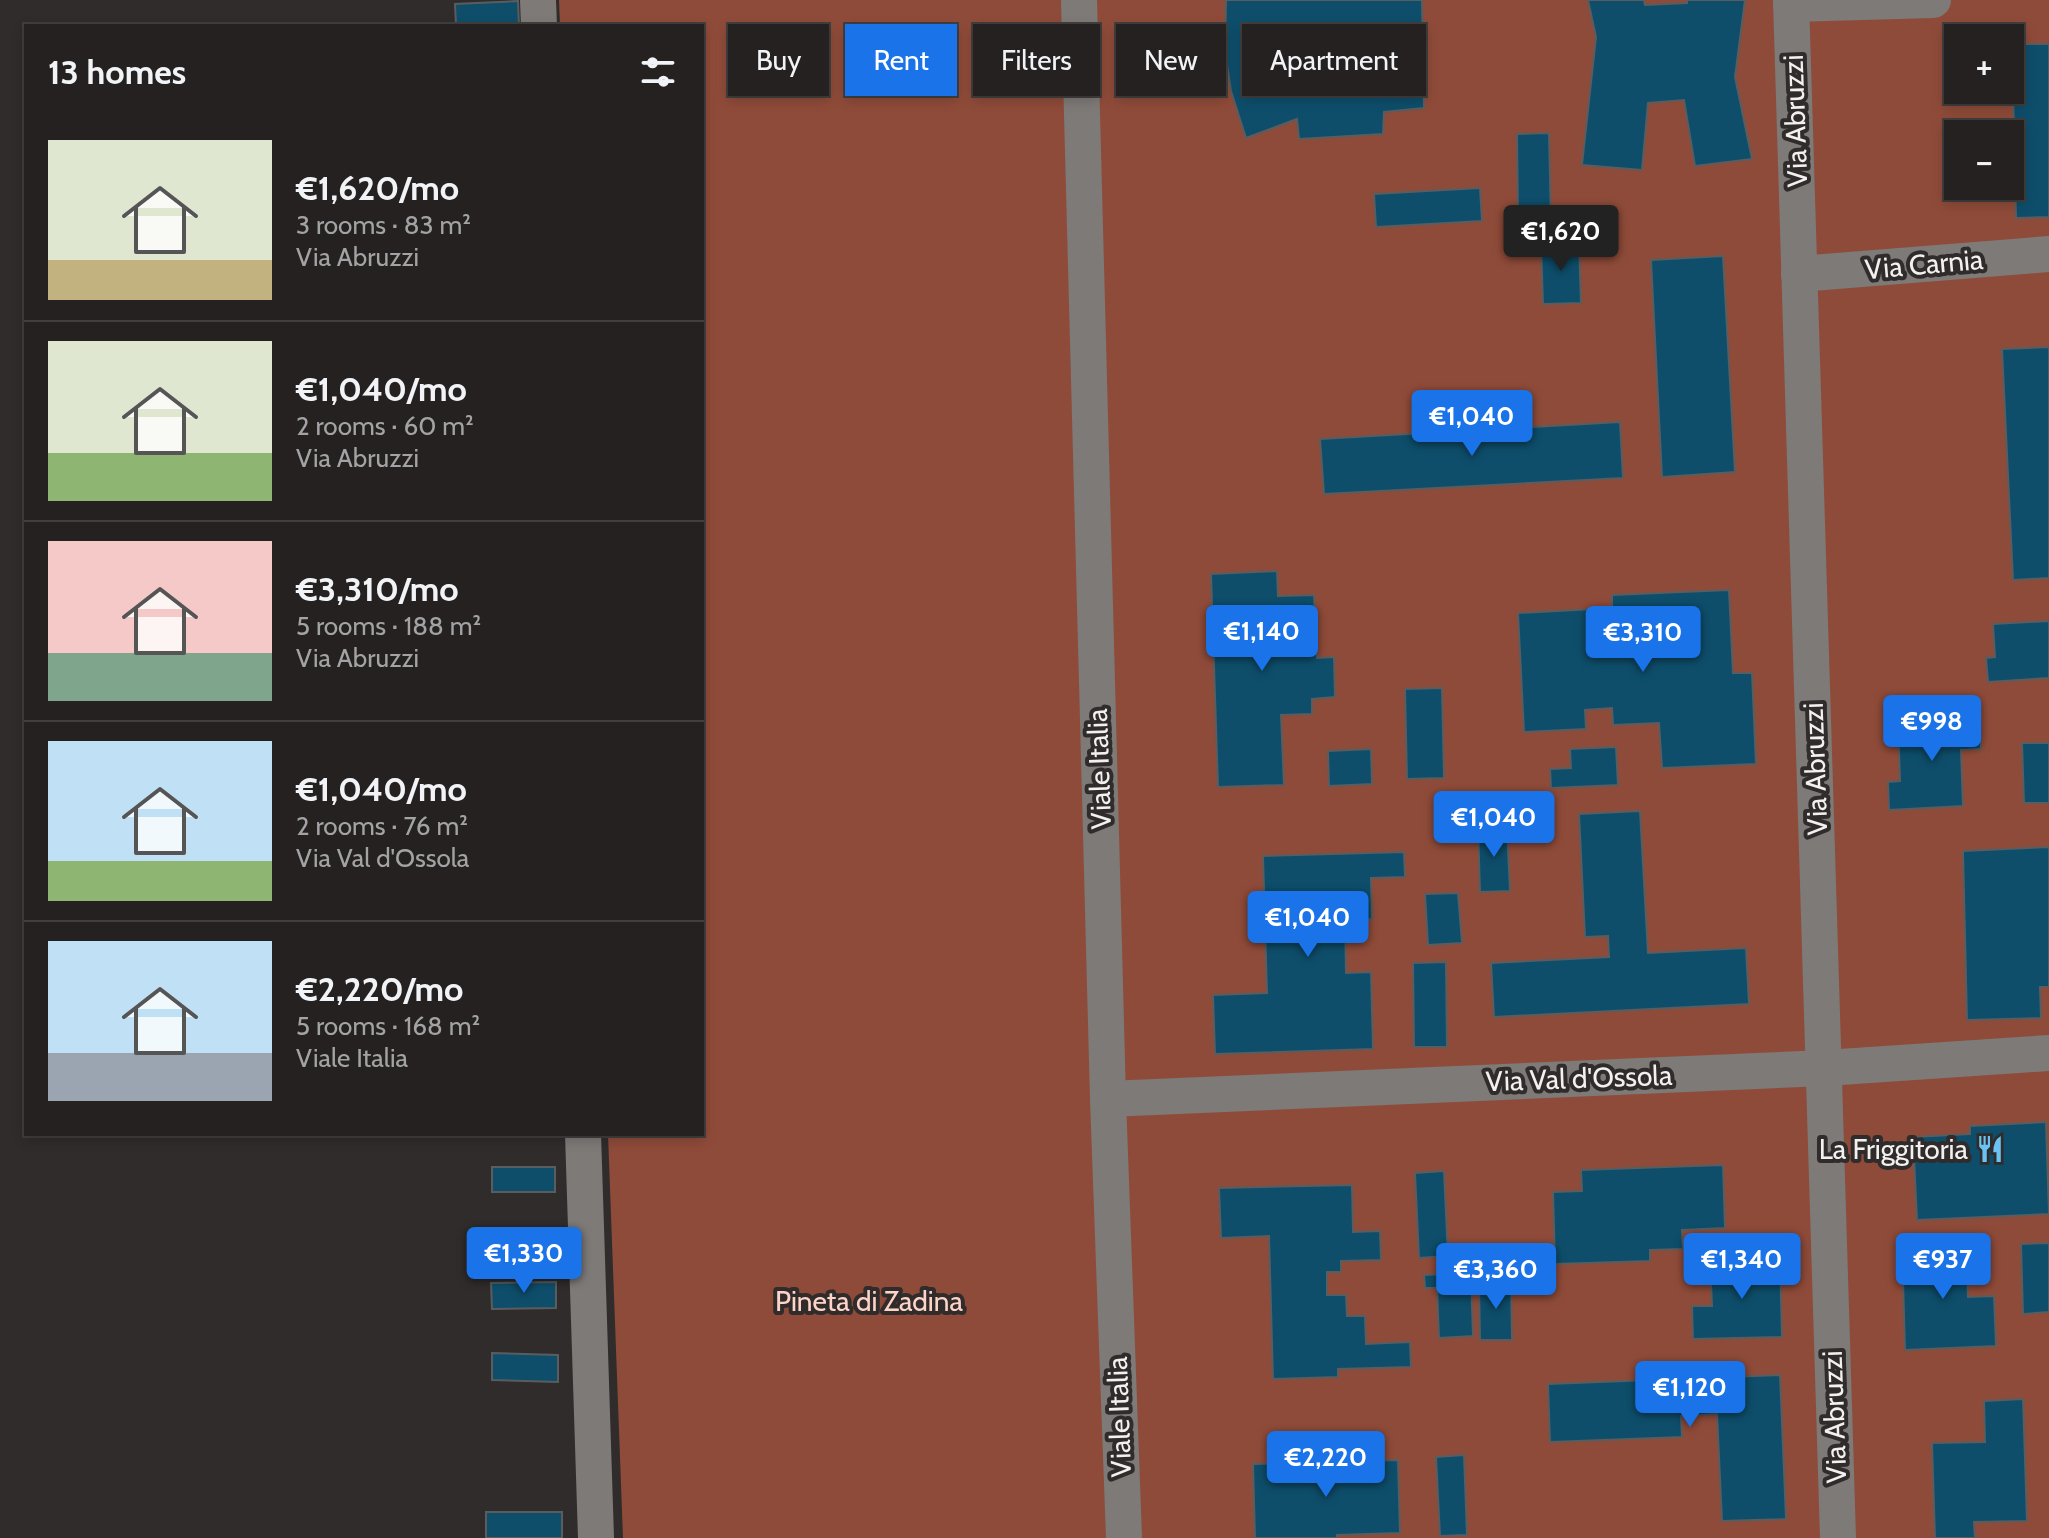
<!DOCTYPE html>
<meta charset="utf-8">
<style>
:root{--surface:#242120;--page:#2c2929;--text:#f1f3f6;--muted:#a3a3a5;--line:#413e3e;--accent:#1a73e8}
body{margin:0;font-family:Cabin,sans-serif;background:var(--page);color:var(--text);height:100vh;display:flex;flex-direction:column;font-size:30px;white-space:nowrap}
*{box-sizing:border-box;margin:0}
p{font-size:26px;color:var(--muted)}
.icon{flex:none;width:44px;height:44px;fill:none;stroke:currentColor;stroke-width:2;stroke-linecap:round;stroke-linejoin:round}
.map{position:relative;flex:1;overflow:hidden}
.side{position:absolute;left:24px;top:24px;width:680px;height:1112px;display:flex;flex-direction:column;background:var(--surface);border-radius:0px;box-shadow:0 4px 12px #0003,0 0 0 2px var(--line)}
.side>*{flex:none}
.hud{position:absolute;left:728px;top:24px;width:760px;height:72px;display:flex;gap:16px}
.controls{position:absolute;left:1944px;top:24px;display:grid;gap:16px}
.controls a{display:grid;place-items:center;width:80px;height:80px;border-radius:0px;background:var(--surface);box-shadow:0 4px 12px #0003,0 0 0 2px var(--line);font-size:40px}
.price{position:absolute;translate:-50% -68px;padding:0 18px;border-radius:8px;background:var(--accent);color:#fff;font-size:26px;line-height:52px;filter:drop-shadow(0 2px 4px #0008)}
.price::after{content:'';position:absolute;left:50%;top:48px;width:24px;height:18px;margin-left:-12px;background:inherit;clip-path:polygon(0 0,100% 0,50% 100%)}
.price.current{background:#222;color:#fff}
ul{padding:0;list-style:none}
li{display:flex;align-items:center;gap:24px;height:200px;padding:0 24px}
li+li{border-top:2px solid var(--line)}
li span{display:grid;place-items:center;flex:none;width:224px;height:160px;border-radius:0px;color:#555}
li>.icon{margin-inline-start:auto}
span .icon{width:96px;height:96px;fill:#fffc;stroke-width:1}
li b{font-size:34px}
h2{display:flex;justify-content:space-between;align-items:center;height:96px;padding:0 24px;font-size:34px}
.tag{padding:0 28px;border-radius:0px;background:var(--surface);box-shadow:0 4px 12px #0003,0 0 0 2px var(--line);font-size:28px;line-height:72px}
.tag.current{background:var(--accent);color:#fff}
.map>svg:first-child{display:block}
</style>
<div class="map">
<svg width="2049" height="1538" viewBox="0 0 2049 1538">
<rect width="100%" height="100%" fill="#302c2b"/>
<path fill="#8f4b39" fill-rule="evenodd" d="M559 0H2049V1538H623L608 1134H702V26H560ZM1958 38H2010V90H1958ZM1958 134H2010V186H1958Z"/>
<g fill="#0e4e6b" stroke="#595d5f" stroke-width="2">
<path d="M1226 0H1422L1424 108 1384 112 1383 134 1299 139 1297 119 1246 138 1231 91 1225 52Z"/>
<path d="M1588 0H1644L1645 5 1687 3V0H1745L1735 77 1752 159 1695 166 1684 100 1648 103 1642 170 1582 165 1596 37Z"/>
<path d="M518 1 519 26H456L455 4Z"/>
<path d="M2012 44H2049V217L2016 218Z"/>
<path d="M1549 133 1551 222H1518L1517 134Z"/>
<path d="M1480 188 1482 221 1376 227 1374 194Z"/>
<path d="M1579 242 1581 303 1543 304 1541 244Z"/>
<path d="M1723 256 1735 472 1662 477 1651 260Z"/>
<path d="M2049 347V578L2013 580 2002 349Z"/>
<path d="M1620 422 1623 478 1324 494 1320 439Z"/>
<path d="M1277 571 1278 596 1314 595 1317 658 1334 657 1335 697 1312 699V714L1281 715 1284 785 1218 787 1211 574Z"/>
<path d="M1729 590 1733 673H1752L1756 764 1662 768 1659 723 1613 725 1612 708 1585 710 1586 729 1524 732 1518 613 1612 608V595Z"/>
<path d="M2049 621V678L1988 682 1986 658 1995 657 1993 624Z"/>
<path d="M1442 688 1444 778 1407 779 1405 689Z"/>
<path d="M1980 719 1981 749 1961 750 1963 806 1889 810 1888 782 1900 781 1898 722Z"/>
<path d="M2022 743H2049V803H2024Z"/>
<path d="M1616 747 1618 785 1551 788 1550 769 1571 768 1570 749Z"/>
<path d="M1371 749 1372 784 1329 786 1328 751Z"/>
<path d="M1640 811 1648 953 1746 948 1749 1004 1494 1017 1491 963 1609 957 1608 936 1585 937 1579 814Z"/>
<path d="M1507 826 1510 891 1480 892 1478 827Z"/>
<path d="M2049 847V987H2040L2041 1018 1967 1020 1963 851Z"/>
<path d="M1404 852 1405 877 1371 878 1372 919 1345 920 1346 973 1371 972 1373 1049 1215 1054 1213 995 1267 993 1263 856Z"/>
<path d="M1458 893 1462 943 1428 945 1425 894Z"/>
<path d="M1446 962 1447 1047H1414L1413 963Z"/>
<path d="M2046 1122 2049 1214 1917 1220 1913 1137 1970 1134V1126Z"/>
<path d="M1723 1165 1725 1228 1682 1230 1683 1249 1650 1250V1261L1555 1264 1553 1192 1582 1191 1581 1170Z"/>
<rect x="492" y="1167" width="63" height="25"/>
<path d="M1444 1171 1448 1256 1419 1258 1415 1173Z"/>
<path d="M1352 1185 1353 1232 1380 1231 1381 1260 1341 1261V1272H1327V1295H1346L1347 1316H1365L1366 1344 1410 1342 1411 1367 1338 1369V1377L1273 1379 1269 1236 1221 1238 1219 1188Z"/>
<path d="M493 1239 555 1240V1264L493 1263Z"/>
<path d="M1966 1243 1968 1297 1994 1296 1996 1346 1905 1350 1902 1246Z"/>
<path d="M2049 1243V1312L2023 1314 2021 1244Z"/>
<path d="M1780 1259 1782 1337 1693 1339 1692 1306H1712L1710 1260Z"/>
<path d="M1471 1273 1473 1336 1439 1338 1437 1288H1425L1424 1275Z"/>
<path d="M556 1282V1308L492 1309 491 1283Z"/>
<path d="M1479 1282H1511L1512 1340H1480Z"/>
<path d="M492 1353 558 1355V1382L492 1380Z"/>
<path d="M1780 1375 1786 1519 1722 1521 1717 1414 1681 1416 1682 1437 1550 1442 1548 1384Z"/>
<path d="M2023 1399 2027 1521 1974 1522 1975 1538H1935L1932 1443 1985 1442 1984 1401Z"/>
<path d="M1464 1455 1467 1535 1440 1536 1436 1457Z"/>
<path d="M1398 1460 1400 1533 1337 1535V1538H1255L1253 1464Z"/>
<rect x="486" y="1512" width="76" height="26"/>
</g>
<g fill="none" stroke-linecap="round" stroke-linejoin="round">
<g stroke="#7e7a78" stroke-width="36">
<path d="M538 0 539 26"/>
<path d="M1079 0 1108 1099 1124 1538"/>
<path d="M1791 0 1838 1538"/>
<path d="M1791 4 1933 0"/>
<path d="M1799 274 2049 254"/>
<path d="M1108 1099 1825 1068 2049 1053"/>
<path d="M583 1134 596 1538"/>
</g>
</g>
<defs>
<g id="restaurant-bare" transform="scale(2.16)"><path d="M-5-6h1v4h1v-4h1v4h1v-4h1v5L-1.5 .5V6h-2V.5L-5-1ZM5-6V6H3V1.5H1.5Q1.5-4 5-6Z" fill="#6ac3f1" stroke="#302c2b" stroke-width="2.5" paint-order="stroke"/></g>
</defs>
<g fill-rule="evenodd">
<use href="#restaurant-bare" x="1990" y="1149"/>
</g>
<g text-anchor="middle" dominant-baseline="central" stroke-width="8" stroke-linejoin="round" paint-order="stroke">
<g font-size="28" fill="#f3f0f0" stroke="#302c2b">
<text transform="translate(1795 121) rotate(-92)">Via Abruzzi</text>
<text transform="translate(1924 264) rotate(-5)">Via Carnia</text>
<text transform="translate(1099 769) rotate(-92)">Viale Italia</text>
<text transform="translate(1815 769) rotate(-92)">Via Abruzzi</text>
<text transform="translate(1579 1078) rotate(-2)">Via Val d'Ossola</text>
<text transform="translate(1119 1417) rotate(-92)">Viale Italia</text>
<text transform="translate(1834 1417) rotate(-92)">Via Abruzzi</text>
</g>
<g font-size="28" fill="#f3f0f0" stroke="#302c2b" text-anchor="end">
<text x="1968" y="1149">La Friggitoria</text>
</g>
<g font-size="28" fill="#fed4c8" stroke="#302c2b">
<text x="869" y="1301">Pineta di Zadina</text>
</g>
</g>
</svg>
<div class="controls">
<a>+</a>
<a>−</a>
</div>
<b class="price current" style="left:1561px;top:273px">€1,620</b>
<b class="price" style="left:1472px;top:458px">€1,040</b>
<b class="price" style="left:1262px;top:673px">€1,140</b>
<b class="price" style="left:1643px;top:674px">€3,310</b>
<b class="price" style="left:1932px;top:763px">€998</b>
<b class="price" style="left:1494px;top:859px">€1,040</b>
<b class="price" style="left:1308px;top:959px">€1,040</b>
<b class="price" style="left:524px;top:1295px">€1,330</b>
<b class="price" style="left:1742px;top:1301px">€1,340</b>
<b class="price" style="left:1943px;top:1301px">€937</b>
<b class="price" style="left:1496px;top:1311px">€3,360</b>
<b class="price" style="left:1690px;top:1429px">€1,120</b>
<b class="price" style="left:1326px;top:1499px">€2,220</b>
<div class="hud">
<a class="tag">Buy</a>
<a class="tag current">Rent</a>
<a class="tag">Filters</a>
<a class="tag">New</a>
<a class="tag">Apartment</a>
</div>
<section class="side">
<h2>13 homes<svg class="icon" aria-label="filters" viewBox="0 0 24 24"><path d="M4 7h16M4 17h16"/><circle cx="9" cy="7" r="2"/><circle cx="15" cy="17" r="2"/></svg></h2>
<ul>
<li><span style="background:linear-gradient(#dfe7d0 75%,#c2b280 0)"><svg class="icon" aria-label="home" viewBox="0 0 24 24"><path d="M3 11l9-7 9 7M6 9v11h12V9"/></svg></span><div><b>€1,620/mo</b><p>3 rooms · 83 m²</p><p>Via Abruzzi</p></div></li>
<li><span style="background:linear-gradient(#dfe7d0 70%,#8fb573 0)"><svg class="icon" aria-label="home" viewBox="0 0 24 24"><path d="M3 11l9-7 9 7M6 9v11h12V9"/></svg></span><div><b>€1,040/mo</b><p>2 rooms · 60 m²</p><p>Via Abruzzi</p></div></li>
<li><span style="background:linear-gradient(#f6c9c9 70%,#7fa58c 0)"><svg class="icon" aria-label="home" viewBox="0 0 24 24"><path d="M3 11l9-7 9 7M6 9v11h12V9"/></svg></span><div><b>€3,310/mo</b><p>5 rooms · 188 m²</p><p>Via Abruzzi</p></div></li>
<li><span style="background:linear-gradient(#bfe0f5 75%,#8fb573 0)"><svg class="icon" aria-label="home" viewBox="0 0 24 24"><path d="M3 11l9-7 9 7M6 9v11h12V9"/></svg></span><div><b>€1,040/mo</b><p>2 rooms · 76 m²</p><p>Via Val d'Ossola</p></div></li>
<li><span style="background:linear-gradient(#bfe0f5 70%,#9aa5b1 0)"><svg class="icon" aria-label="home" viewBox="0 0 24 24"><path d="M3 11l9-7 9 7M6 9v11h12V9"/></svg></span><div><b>€2,220/mo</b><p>5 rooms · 168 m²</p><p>Viale Italia</p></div></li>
</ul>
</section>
</div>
